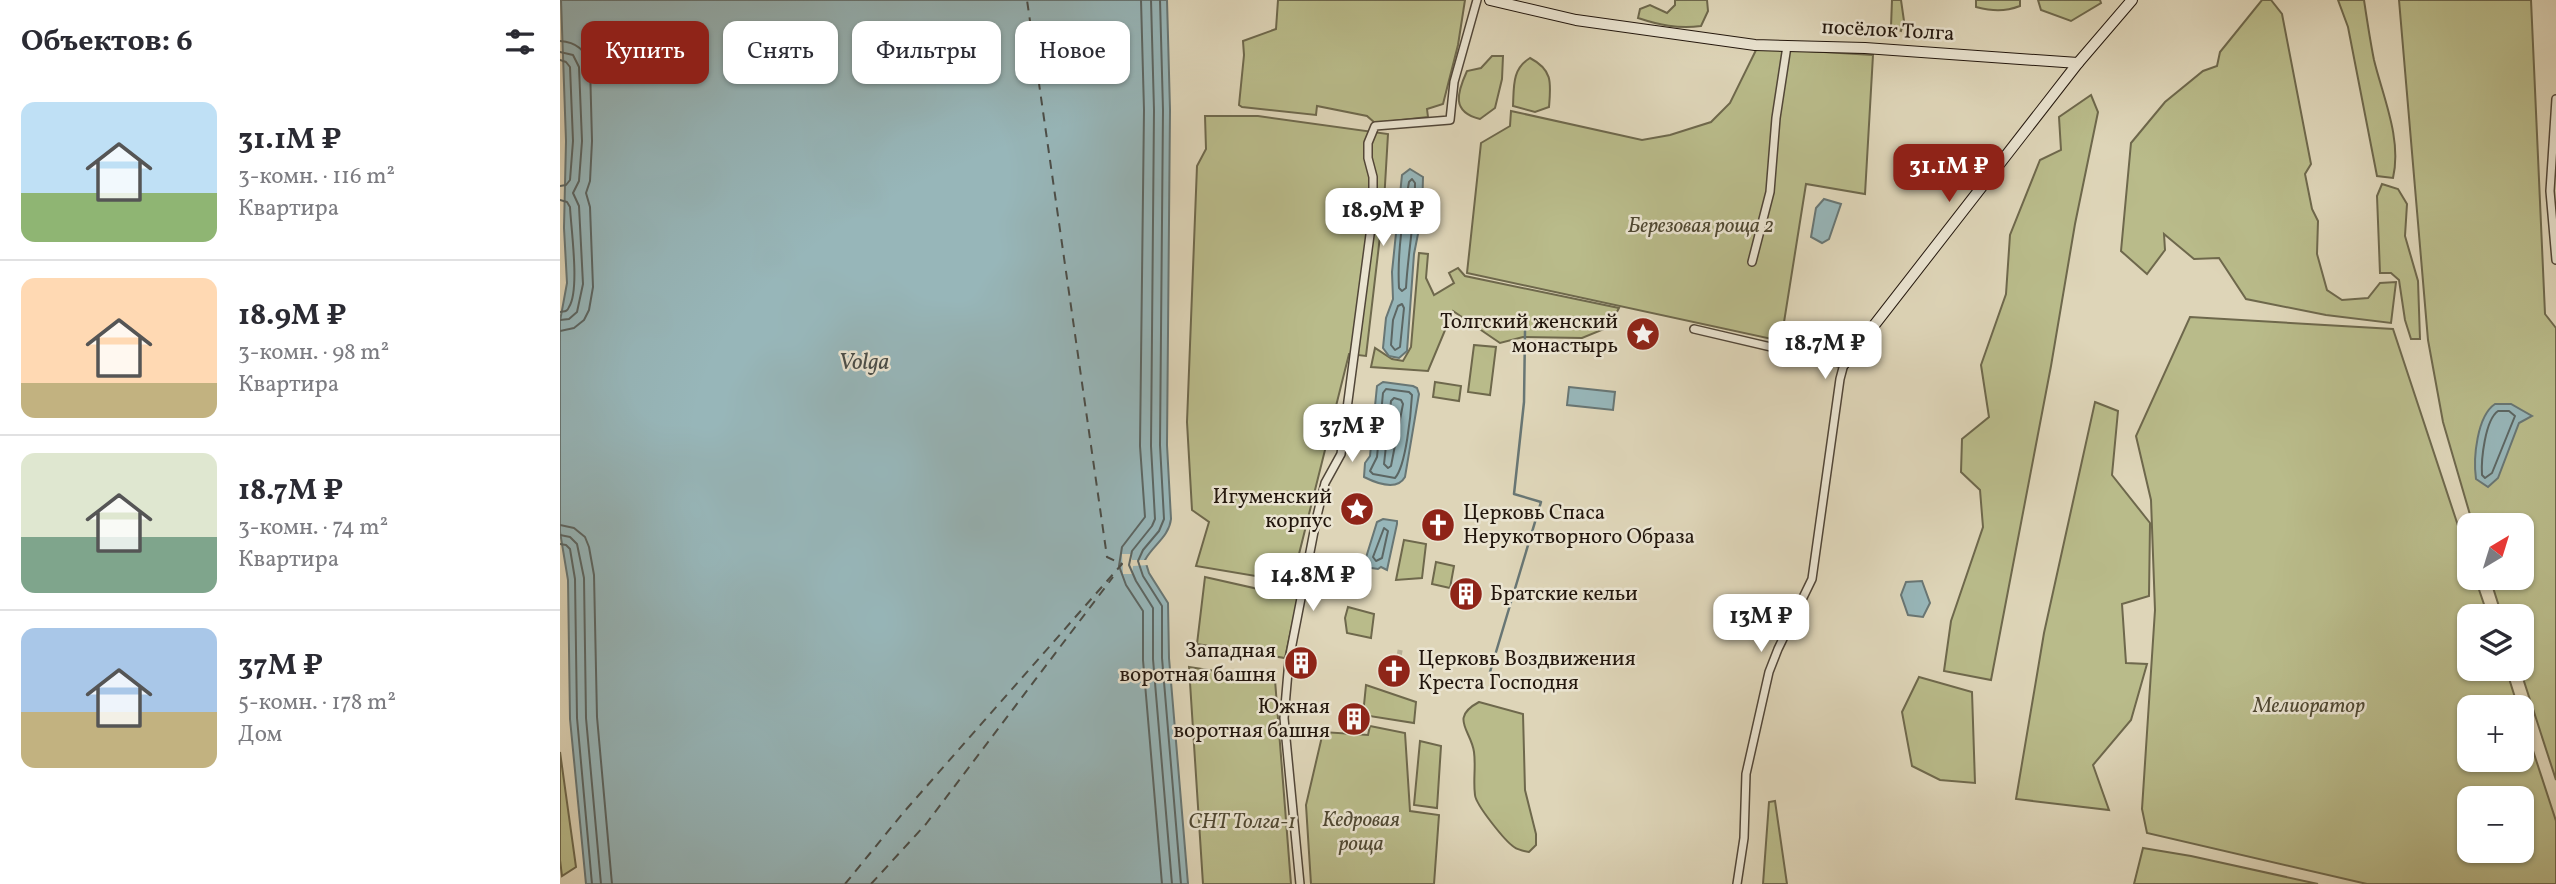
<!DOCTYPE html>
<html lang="ru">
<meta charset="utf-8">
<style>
:root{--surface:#fff;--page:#f7f7f7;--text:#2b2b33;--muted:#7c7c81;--line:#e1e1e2;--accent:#8f2418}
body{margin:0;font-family:Vollkorn,serif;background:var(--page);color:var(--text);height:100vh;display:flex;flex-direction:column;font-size:26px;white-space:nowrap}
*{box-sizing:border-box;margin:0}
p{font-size:23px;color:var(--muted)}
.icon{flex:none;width:38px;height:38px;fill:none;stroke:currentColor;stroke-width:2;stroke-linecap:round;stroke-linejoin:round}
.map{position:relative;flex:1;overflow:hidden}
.side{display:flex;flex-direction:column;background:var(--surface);width:560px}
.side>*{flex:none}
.guide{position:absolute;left:21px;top:21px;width:665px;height:63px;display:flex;gap:14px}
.needle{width:46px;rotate:38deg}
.buttons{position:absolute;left:1897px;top:513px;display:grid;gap:14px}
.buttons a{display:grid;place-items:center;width:77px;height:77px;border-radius:14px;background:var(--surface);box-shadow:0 2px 5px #0004;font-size:35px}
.price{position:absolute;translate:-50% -60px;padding:0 16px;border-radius:14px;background:#fff;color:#222;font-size:23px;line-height:46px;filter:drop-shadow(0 2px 4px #0008)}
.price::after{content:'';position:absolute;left:50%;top:42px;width:21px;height:16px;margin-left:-10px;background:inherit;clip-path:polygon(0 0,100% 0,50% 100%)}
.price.on{background:var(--accent);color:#fff}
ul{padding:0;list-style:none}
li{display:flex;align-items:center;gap:21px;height:175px;padding:0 21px}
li+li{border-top:2px solid var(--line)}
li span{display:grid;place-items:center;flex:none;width:196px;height:140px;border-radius:14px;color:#555}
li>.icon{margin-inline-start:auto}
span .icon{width:84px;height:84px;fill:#fffc;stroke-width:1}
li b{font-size:30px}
h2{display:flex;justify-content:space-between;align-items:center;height:84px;padding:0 21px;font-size:30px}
.pill{padding:0 24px;border-radius:14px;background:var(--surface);box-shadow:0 2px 5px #0004;font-size:24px;line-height:63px}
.pill.on{background:var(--accent);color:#fff}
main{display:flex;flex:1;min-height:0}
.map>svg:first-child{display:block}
</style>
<main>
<section class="side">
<h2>Объектов: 6<svg class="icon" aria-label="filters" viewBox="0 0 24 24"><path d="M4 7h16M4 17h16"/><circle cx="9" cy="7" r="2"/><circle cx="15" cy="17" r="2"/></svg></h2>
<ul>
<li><span style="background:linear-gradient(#bfe0f5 65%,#8fb573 0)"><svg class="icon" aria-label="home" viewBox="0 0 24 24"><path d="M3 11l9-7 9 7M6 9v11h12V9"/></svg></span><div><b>31.1M ₽</b><p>3-комн. · 116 m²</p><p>Квартира</p></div></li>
<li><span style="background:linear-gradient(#ffd9b3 75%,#c2b280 0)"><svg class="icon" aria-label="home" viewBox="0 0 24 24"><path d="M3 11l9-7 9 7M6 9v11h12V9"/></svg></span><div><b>18.9M ₽</b><p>3-комн. · 98 m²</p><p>Квартира</p></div></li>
<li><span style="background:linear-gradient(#dfe7d0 60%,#7fa58c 0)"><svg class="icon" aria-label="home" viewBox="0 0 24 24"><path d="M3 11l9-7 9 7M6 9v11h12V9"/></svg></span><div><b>18.7M ₽</b><p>3-комн. · 74 m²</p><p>Квартира</p></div></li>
<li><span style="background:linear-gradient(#a9c7e8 60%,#c2b280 0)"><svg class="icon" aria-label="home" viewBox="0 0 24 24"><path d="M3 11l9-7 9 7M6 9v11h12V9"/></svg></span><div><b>37M ₽</b><p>5-комн. · 178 m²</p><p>Дом</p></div></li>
</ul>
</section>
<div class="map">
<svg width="1996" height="884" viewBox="0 0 1996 884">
<rect width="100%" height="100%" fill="#ded5b8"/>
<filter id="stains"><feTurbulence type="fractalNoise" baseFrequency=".00286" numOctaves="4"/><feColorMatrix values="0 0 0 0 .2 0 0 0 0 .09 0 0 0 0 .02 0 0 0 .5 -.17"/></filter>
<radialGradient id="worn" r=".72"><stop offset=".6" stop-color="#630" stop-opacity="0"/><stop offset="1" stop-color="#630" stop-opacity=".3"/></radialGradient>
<g fill="#b9bb8a" stroke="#6e684c" stroke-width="2" fill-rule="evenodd">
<path d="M718 0H905L898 45 883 104 867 109 868 117 815 123 807 116 757 106 756 115 682 107 679 105 684 55 683 41 716 29Z"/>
<path d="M1115 0H1147L1148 11 1141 26C1118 29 1099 25 1078 18L1080 9 1090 5 1107 13 1115 5Z"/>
<path d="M1332 0H1341L1344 21 1341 31 1331 27Z"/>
<path d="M1416 0H1460V6C1444 12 1432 11 1416 7Z"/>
<path d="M1478 0H1540L1541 3 1511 21 1481 10Z"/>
<path d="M1702 0H1711L1722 14 1751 164 1745 174 1752 209 1758 221 1757 254 1767 290 1782 300 1808 298 1820 283 1836 282 1831 323 1766 315 1686 299 1659 258 1634 259 1604 234 1605 250 1587 274 1561 251 1571 143 1605 102 1643 71 1657 66 1660 52Z"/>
<path d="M1778 0H1804C1807 20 1810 40 1814 60 1823 97 1842 139 1833 178L1817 176 1788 27Z"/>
<path d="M1839 0H1971L1985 314 1996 328V780L1960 669 1962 668V616H1942L1930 578H1962V525H1913L1883 422 1868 340Z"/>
<path d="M1197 48 1313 55 1305 194 1246 184 1221 341 907 273 921 143 950 126 951 111 1082 140 1110 135 1151 122 1170 103Z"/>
<path d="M932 56H943L942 79 935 108 920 119C891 112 897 93 907 71L921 68Z"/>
<path d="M970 58C993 70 991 83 989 107L975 112 953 106C954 86 952 69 970 58Z"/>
<path d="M1531 95 1538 112 1515 224 1491 366 1431 680 1384 671 1391 621 1423 527 1420 490 1401 472 1402 439 1429 417 1421 365 1446 294 1450 235 1480 160 1501 150 1499 117Z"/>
<path d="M645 116H698L828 134 824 202 806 356 789 354 732 582 636 566 649 522 632 510 627 422 637 166 646 149Z"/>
<path d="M1822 184 1838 189 1847 204 1845 236 1858 281 1860 339H1851L1845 320 1839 280 1831 273H1820L1817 196Z"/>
<path d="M859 253 868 254 866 278 874 295 894 283 889 273 898 268 905 276 1059 308 1049 327 1022 338 963 337 940 343 893 311 868 371 811 367 815 348 832 359 843 361 851 347Z"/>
<path d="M1630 317 1833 329 1909 559V578H1915L1928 616H1909V668L1946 669 1958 707H1909V760H1962V717L1996 821V884H1807L1587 833 1582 809 1595 610 1591 500 1576 436ZM1909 798H1962V850H1909Z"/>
<path d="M914 345 936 347 930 395 908 392Z"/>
<path d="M875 382 901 386 899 401 873 397Z"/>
<path d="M1535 402 1558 411 1552 475 1590 523 1589 596 1562 604 1566 663 1587 664 1571 720 1533 765 1549 810 1456 799 1484 633Z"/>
<path d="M844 540 866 544 862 578 836 580Z"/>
<path d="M876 562 894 566 890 588 872 584Z"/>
<path d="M645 577 738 598 725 658 637 644Z"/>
<path d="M788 607 814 614 811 638 787 633 785 618Z"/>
<path d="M629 667 715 680 731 884H643Z"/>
<path d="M1359 677 1412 692 1415 783 1380 780 1352 766 1342 712Z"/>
<path d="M806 685 856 702 854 723 803 715Z"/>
<path d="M919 702 963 714 965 790 976 834V845L969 852C963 851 958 850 954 847 945 841 916 805 915 795 913 781 916 766 914 752 911 730 889 718 919 702Z"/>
<path d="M810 726 845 733 850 811 879 815 874 884H751L746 805 763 732 808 735Z"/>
<path d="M860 741 881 746 877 808 854 805Z"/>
<path d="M0 752 16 867 2 876 0 860Z"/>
<path d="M1215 801 1227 884H1203L1209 802Z"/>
<path d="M1583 848 1631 856 1758 884H1574Z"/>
</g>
<g fill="#97b6b9" stroke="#687674" stroke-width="2">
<path d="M1 0H607L610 110 607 445 611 519C609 537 593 545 585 560L589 573 608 603 609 658 628 884H26L10 719 8 580 0 532V321L7 283 4 228 6 141Z"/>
<path d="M850 169 863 177 862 214 854 254 847 351 839 358 829 356 823 348 826 318 833 299 832 272 842 175Z"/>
<path d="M1264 199 1281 204 1269 239 1262 243 1251 237 1256 208Z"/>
<path d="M823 382 853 386 857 388 859 394 845 477C837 491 816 483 804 477L805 463 810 456 817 386Z"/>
<path d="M1009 387 1055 392 1053 410 1007 405Z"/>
<path d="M1935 404H1951L1972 416 1959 423 1938 478 1928 487 1916 479C1913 458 1917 416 1935 404Z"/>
<path d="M823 519 837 521V524L827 570 821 567 818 569 805 567 804 564 817 522Z"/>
<path d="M1362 581 1370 603 1363 617 1348 615 1341 595 1346 582Z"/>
</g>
<path fill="#ded5b8" d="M562 554H571L572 560H589V565L573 566 572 574H563Z"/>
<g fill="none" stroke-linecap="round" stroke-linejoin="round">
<g stroke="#5c6663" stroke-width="2">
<path d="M581 0 584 110 580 446 585 517 562 547 559 566 566 585 583 611V660L602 884"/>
<path d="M591 0 594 110 591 446 595 519 592 526 572 551 569 565 576 581 593 608V659L612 884"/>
<path d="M600 0 603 110 600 445 604 519 599 531 583 550 578 561 583 576 602 606V658L621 884"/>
<path d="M0 41C16 42 26 50 30 66L32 141 30 181 26 193 30 207 33 287 29 310 24 320 14 328 0 331"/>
<path d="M0 52 13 55 19 67 22 141 19 181 13 193 19 206 23 284 17 312 9 319 0 320"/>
<path d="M0 60 6 62 10 67 13 141 10 180 6 185 0 186"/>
<path d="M852 179 855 183C855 218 848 252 846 288L842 291 839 288C837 253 843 216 849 182Z"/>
<path d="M0 200 7 202 10 207C11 229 20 290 9 307 7 312 5 311 0 312"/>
<path d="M842 304 844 308 840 347 835 350 831 345 833 320 838 306Z"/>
<path d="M826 389 849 392 852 395C851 413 846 466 835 478L813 474 810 471 817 457 823 393Z"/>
<path d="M834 398 841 400 843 404 831 466 828 468 824 464 831 401Z"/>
<path d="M1938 411H1949L1955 416 1932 473 1925 478 1922 475C1921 460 1925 420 1938 411Z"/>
<path d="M0 525 14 528 25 537 29 547 34 575 37 717 52 884"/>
<path d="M824 528 828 531 822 558 816 561 813 557Z"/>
<path d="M0 535 10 537 17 544 24 578 26 718 41 884"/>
<path d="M0 544 6 545 10 549 15 579 17 718 32 884"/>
</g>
<path stroke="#687674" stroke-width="2.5" d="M930 672 981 502 954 494 964 402 965 331"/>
<g stroke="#4b4e49" stroke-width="2" stroke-dasharray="9 7" stroke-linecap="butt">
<path d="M285 884 343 813 562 564 547 557 467 0"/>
<path d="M311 884 366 824 553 577"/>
</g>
<path stroke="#b8af96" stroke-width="7" stroke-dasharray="7 3.5" stroke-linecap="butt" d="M837 653 842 654"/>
<g stroke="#514638" stroke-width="10">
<g id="street">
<path d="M1996 99 1990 191 1996 260"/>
<path d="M1192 262 1210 192 1216 118 1227 46"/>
<path d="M1134 329 1284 364 1280 379 1252 579 1218 649 1209 672 1186 774 1184 838 1177 884"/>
<path d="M740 884 724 718 729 660 757 516 765 483 781 454 813 212V177L808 158V143L815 126 890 120 894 82 917 0"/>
</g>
</g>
<g stroke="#22160d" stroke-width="12">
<g id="secondary">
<path d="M930 0 1016 20 1195 45 1305 48 1518 63"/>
<path d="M1284 364 1518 63 1572 0"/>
</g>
</g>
<use href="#street" stroke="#eae4d1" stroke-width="7"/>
<use href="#secondary" stroke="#eae4d1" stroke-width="10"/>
</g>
<defs>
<g id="sight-disc" transform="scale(1.75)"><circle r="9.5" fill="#8f2418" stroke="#eae4d1"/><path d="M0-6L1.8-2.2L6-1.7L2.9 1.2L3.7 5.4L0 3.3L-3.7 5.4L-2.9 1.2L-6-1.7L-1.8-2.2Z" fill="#fff"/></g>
<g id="church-disc" transform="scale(1.75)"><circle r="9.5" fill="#8f2418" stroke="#eae4d1"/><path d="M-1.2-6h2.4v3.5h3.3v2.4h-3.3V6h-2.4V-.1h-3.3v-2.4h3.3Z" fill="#fff"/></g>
<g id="building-disc" transform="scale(1.75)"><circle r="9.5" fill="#8f2418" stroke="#eae4d1"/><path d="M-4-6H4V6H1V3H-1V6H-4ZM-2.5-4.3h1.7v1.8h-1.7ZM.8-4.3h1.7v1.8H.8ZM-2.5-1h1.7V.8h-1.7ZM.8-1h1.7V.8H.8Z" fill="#fff"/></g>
</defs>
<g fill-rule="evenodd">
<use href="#sight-disc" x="1083" y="334"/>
<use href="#sight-disc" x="797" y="509"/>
<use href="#church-disc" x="878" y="525"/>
<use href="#building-disc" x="906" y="594"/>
<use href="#building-disc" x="741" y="663"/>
<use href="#church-disc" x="834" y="671"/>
<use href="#building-disc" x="794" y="719"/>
</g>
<g text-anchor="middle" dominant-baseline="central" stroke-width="5" stroke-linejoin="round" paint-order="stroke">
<g font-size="21" fill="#22160d" stroke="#eae4d1">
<text transform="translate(1328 31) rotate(3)">посёлок Толга</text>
</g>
<g font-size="21" font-style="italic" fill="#4f4832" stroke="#eae4d1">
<text x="1141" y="226">Березовая роща 2</text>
<text x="1749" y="706">Мелиоратор</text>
<text x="801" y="820">Кедровая<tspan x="801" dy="24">роща</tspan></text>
<text x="682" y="822">СНТ Толга-1</text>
</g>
<g font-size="21" fill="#22160d" stroke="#eae4d1" text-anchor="end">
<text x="1058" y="322">Толгский женский<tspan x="1058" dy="24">монастырь</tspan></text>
<text x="772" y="497">Игуменский<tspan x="772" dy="24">корпус</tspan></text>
<text x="903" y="513" text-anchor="start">Церковь Спаса<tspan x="903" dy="24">Нерукотворного Образа</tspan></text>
<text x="930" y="594" text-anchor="start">Братские кельи</text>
<text x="716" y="651">Западная<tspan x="716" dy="24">воротная башня</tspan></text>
<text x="858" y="659" text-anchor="start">Церковь Воздвижения<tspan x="858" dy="24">Креста Господня</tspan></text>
<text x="770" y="707">Южная<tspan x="770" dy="24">воротная башня</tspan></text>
</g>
<g font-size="23" font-style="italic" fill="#4b4e49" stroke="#eae4d1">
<text x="304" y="363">Volga</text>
</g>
</g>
<rect width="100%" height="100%" filter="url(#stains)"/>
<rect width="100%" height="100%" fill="url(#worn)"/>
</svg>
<div class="buttons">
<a><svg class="needle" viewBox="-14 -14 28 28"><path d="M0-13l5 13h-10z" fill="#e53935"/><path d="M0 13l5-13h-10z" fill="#7c7c81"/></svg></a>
<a><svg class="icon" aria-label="layers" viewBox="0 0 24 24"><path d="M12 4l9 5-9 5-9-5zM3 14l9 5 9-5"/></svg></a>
<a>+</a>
<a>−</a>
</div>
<b class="price on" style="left:1389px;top:204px">31.1M ₽</b>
<b class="price" style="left:823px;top:248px">18.9M ₽</b>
<b class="price" style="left:1265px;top:381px">18.7M ₽</b>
<b class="price" style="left:792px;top:464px">37M ₽</b>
<b class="price" style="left:753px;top:613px">14.8M ₽</b>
<b class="price" style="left:1201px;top:654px">13M ₽</b>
<div class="guide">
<a class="pill on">Купить</a>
<a class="pill">Снять</a>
<a class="pill">Фильтры</a>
<a class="pill">Новое</a>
</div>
</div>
</main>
